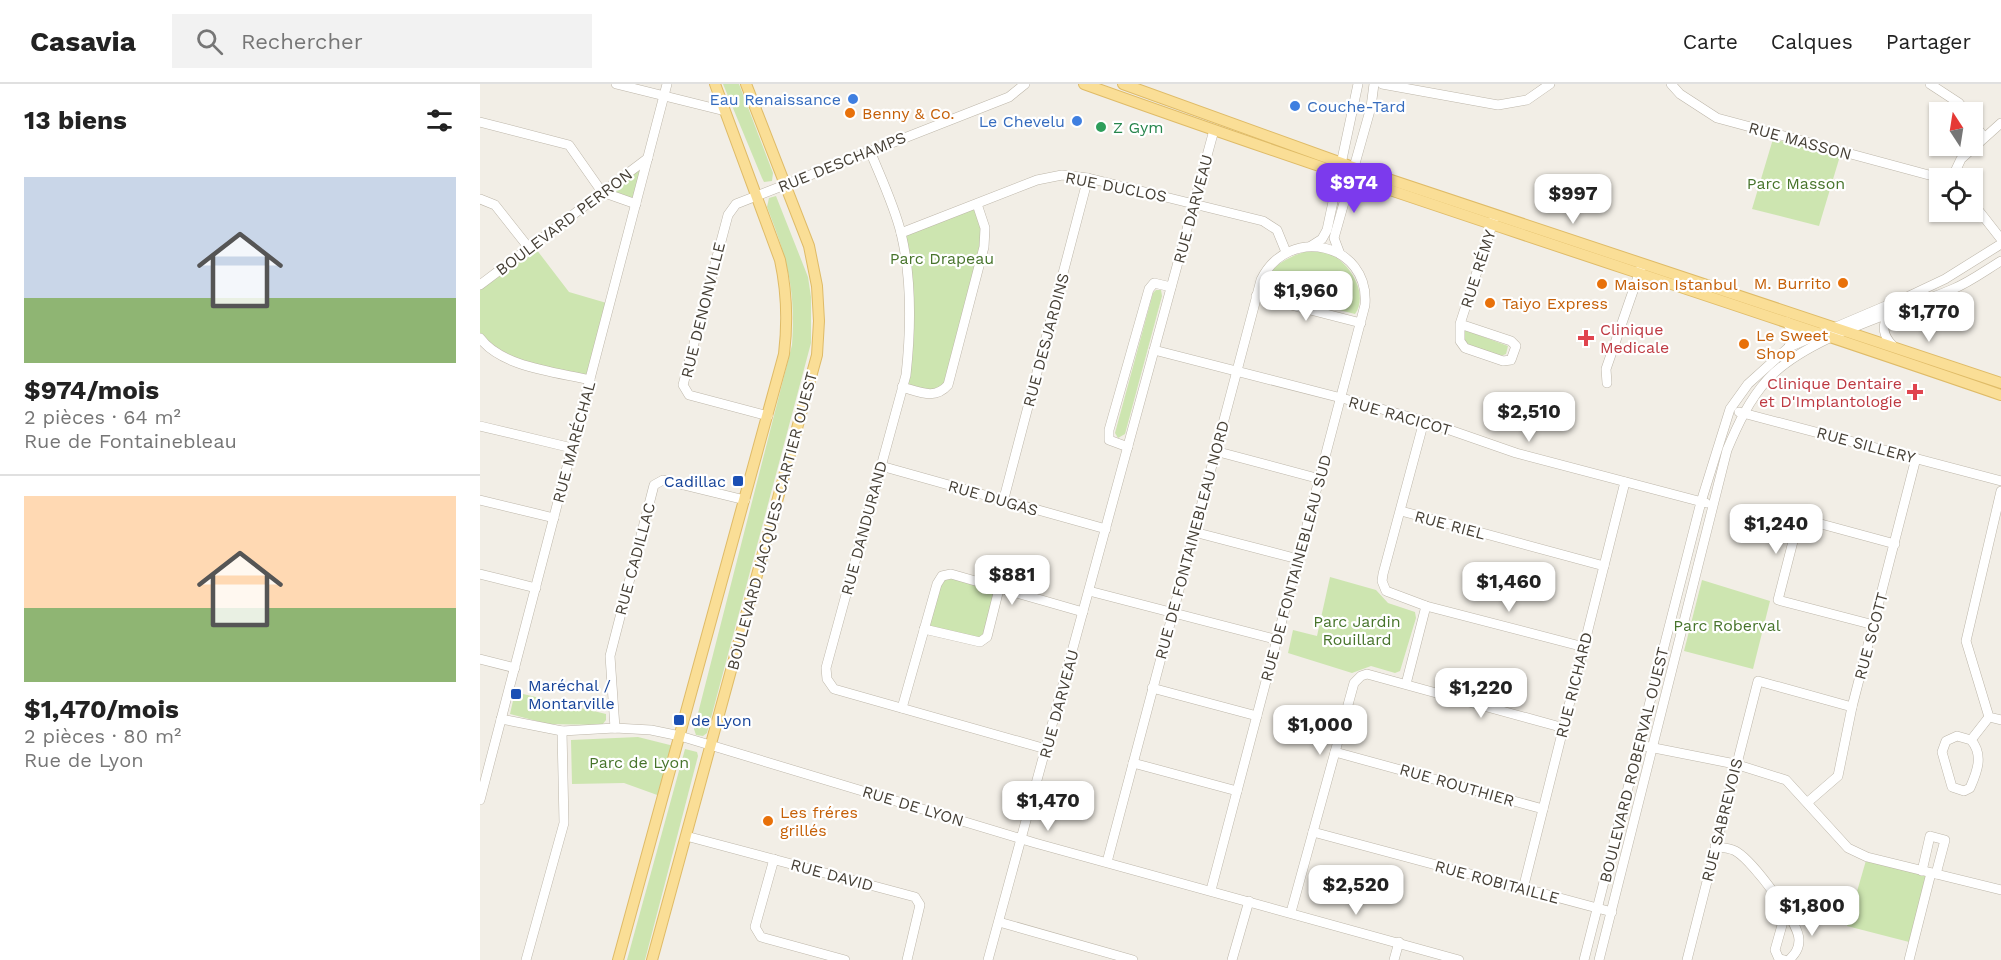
<!DOCTYPE html>
<html lang="fr">
<meta charset="utf-8">
<style>
:root{--surface:#fff;--page:#f2f2f2;--text:#222;--muted:#767676;--line:#e0e0e0;--accent:#7c3aed}
body{margin:0;font-family:"Work Sans",sans-serif;background:var(--page);color:var(--text);height:100vh;display:flex;flex-direction:column;font-size:22px;white-space:nowrap}
*{box-sizing:border-box;margin:0}
p{font-size:20px;color:var(--muted)}
.icon{flex:none;width:33px;height:33px;fill:none;stroke:currentColor;stroke-width:2;stroke-linecap:round;stroke-linejoin:round}
.map{position:relative;flex:1;overflow:hidden}
.side{display:flex;flex-direction:column;background:var(--surface);width:480px}
.side>*{flex:none}
.needle{width:39px;rotate:348deg}
.fabs{position:absolute;left:1449px;top:18px;display:grid;gap:12px}
.fabs a{display:grid;place-items:center;width:54px;height:54px;border-radius:0px;background:var(--surface);box-shadow:0 2px 4px #0004;font-size:30px}
.price{position:absolute;translate:-50% -51px;padding:0 14px;border-radius:12px;background:#fff;color:#222;font-size:20px;line-height:39px;filter:drop-shadow(0 2px 3px #0008)}
.price::after{content:'';position:absolute;left:50%;top:36px;width:18px;height:14px;margin-left:-9px;background:inherit;clip-path:polygon(0 0,100% 0,50% 100%)}
.price.current{background:var(--accent);color:#fff}
ul{padding:0;list-style:none}
li{display:grid;align-content:center;gap:12px;height:318px;padding:0 24px}
li+li{border-top:2px solid var(--line)}
li span{display:grid;place-items:center;height:186px;border-radius:0px;color:#555}
li>.icon{margin-inline-start:auto}
span .icon{width:108px;height:108px;fill:#fffc;stroke-width:1}
li b{font-size:26px}
h2{display:flex;justify-content:space-between;align-items:center;height:72px;padding:0 24px;font-size:26px}
header{display:flex;align-items:center;gap:36px;box-sizing:border-box;height:84px;padding:0 30px;background:var(--surface);border-bottom:2px solid var(--line)}
header strong{font-size:28px}
nav{display:flex;gap:33px;margin-inline-start:auto;font-size:21px}
.search{width:420px;height:54px;background:var(--page);display:flex;align-items:center;gap:15px;box-sizing:border-box;padding:0 21px;border-radius:0px;color:var(--muted);font-size:22px}
main{display:flex;flex:1;min-height:0}
.map>svg:first-child{display:block}
</style>
<header>
<strong>Casavia</strong>
<div class="search"><svg class="icon" aria-label="search" viewBox="0 0 24 24"><circle cx="10" cy="10" r="6"/><path d="M15 15l6 6"/></svg>Rechercher</div>
<nav><a>Carte</a><a>Calques</a><a>Partager</a></nav>
</header>
<main>
<section class="side">
<h2>13 biens<svg class="icon" aria-label="filters" viewBox="0 0 24 24"><path d="M4 7h16M4 17h16"/><circle cx="9" cy="7" r="2"/><circle cx="15" cy="17" r="2"/></svg></h2>
<ul>
<li><span style="background:linear-gradient(#c9d6e8 65%,#8fb573 0)"><svg class="icon" aria-label="home" viewBox="0 0 24 24"><path d="M3 11l9-7 9 7M6 9v11h12V9"/></svg></span><div><b>$974/mois</b><p>2 pièces · 64 m²</p><p>Rue de Fontainebleau</p></div></li>
<li><span style="background:linear-gradient(#ffd9b3 60%,#8fb573 0)"><svg class="icon" aria-label="home" viewBox="0 0 24 24"><path d="M3 11l9-7 9 7M6 9v11h12V9"/></svg></span><div><b>$1,470/mois</b><p>2 pièces · 80 m²</p><p>Rue de Lyon</p></div></li>
</ul>
</section>
<div class="map">
<svg width="1521" height="876" viewBox="0 0 1521 876">
<rect width="100%" height="100%" fill="#f2eee6"/>
<g fill="#cde5b0">
<path d="M243 0H259L293 89 292 97 284 98 282 94Z"/>
<path d="M1293 55 1360 72 1339 142 1272 125Z"/>
<path d="M168 74 156 120 122 108Z"/>
<path d="M296 112 328 193 331 213V259L227 649 223 652 216 651 214 645 312 261C316 205 307 174 287 123L289 114Z"/>
<path d="M497 120 505 144 468 301 461 309 422 303 430 252 421 149Z"/>
<path d="M53 161 89 208 130 220 110 296 23 274 0 254V201Z"/>
<path d="M827 167C835 167 843 167 850 170 870 179 889 210 875 230L788 208C779 185 811 172 827 167Z"/>
<path d="M676 206H681L682 212 645 350 638 354 635 349 673 209Z"/>
<path d="M985 246 1028 262 1026 270 1021 272 984 261 981 255Z"/>
<path d="M462 492 519 505 507 553 500 558 444 545Z"/>
<path d="M850 493 896 506 908 519 935 528 936 534 920 587 915 589 891 582 872 589 808 569 813 546 837 552Z"/>
<path d="M1222 496 1290 517 1273 585 1204 567Z"/>
<path d="M35 608 126 630V636L122 641 68 640 30 630Z"/>
<path d="M158 653 194 662 180 712 144 699 92 700 91 656Z"/>
<path d="M205 665 217 668 218 672 165 876H147Z"/>
<path d="M1387 773 1451 789 1433 859 1367 842Z"/>
</g>
<g fill="none" stroke-linecap="round" stroke-linejoin="round">
<g stroke="#bdb6a9" stroke-width="10">
<g id="minor">
<path d="M136 0 245 27"/>
<path d="M902 0 1018 21 1047 16 1070 0"/>
<path d="M1191 0 1200 10 1237 34 1460 94"/>
<path d="M1450 0 1479 19 1486 28"/>
<path d="M1492 37 1503 52"/>
<path d="M0 38 89 61 122 108 156 120"/>
<path d="M390 67C401 94 414 121 421 149 432 195 431 245 426 291L346 584 347 595 354 605 566 665"/>
<path d="M1472 94 1481 75 1521 39"/>
<path d="M0 115 15 121 49 164"/>
<path d="M1492 118 1521 155"/>
<path d="M421 149 557 96 582 91 608 94 783 137 797 146 806 168"/>
<path d="M831 162 842 155 847 146 878 0"/>
<path d="M860 170 854 154 891 23 894 0"/>
<path d="M0 201 168 74"/>
<path d="M776 212 881 239"/>
<path d="M1410 231C1400 241 1404 253 1413 262"/>
<path d="M1307 238 1313 249 1309 263"/>
<path d="M980 240 1031 257 1036 262 1031 276 1023 277 985 264 980 257V240L1014 135"/>
<path d="M0 254C21 283 76 288 110 296"/>
<path d="M674 266 873 317 944 337 1036 369 1226 419"/>
<path d="M1127 299 1126 285 1161 184"/>
<path d="M422 303C440 308 455 316 468 301L504 163 505 144 497 120"/>
<path d="M1259 328 1521 397"/>
<path d="M288 332 209 311 203 301 248 131 256 120 529 13 545 0"/>
<path d="M944 337 903 490 902 497 906 507 946 522 1104 563"/>
<path d="M0 342 92 364"/>
<path d="M648 363 629 356V346L669 205 674 199 691 203"/>
<path d="M735 367 840 395"/>
<path d="M401 382 626 445"/>
<path d="M1521 407 1486 557 1509 633 1521 636"/>
<path d="M0 416 74 434"/>
<path d="M523 418 608 94"/>
<path d="M921 427 1124 482"/>
<path d="M714 448 818 475"/>
<path d="M0 490 56 504"/>
<path d="M609 507 798 556"/>
<path d="M1394 541 1298 516 1319 434 1415 460"/>
<path d="M444 545 500 558 507 553 519 505"/>
<path d="M0 575 35 584"/>
<path d="M926 600 946 522"/>
<path d="M672 604 777 632"/>
<path d="M422 624 457 500 462 492 471 490 603 528"/>
<path d="M21 635 82 647 135 644 171 646 200 652 555 759 979 876"/>
<path d="M135 644 130 572 174 401 183 396 265 416"/>
<path d="M1477 652 1491 656C1504 671 1497 688 1490 704L1484 707 1472 703 1462 668 1466 657Z"/>
<path d="M1491 656 1509 633"/>
<path d="M1159 661 1255 680 1306 696 1368 764 1387 773 1521 806"/>
<path d="M855 668 1063 725"/>
<path d="M653 679 757 707"/>
<path d="M0 716 187 0"/>
<path d="M1328 718 1358 692 1372 623 1436 374"/>
<path d="M833 748 1132 828"/>
<path d="M206 752 435 813 440 821 427 876"/>
<path d="M1235 762C1241 764 1252 764 1257 768 1273 778 1319 838 1319 856 1319 865 1315 870 1309 876"/>
<path d="M294 775 275 843 281 853 365 876"/>
<path d="M627 778 781 196C808 140 890 159 885 221L731 806"/>
<path d="M1442 787 1450 752 1465 756 1456 790"/>
<path d="M1043 805 1145 398"/>
<path d="M811 828 874 599 881 592 887 590 1084 644"/>
<path d="M519 838 653 876"/>
<path d="M46 876 84 739 82 647"/>
<path d="M508 876 734 46"/>
<path d="M752 876 769 817"/>
<path d="M914 876 919 858"/>
<path d="M1104 876 1221 418 1250 325 1268 300 1309 263 1429 212 1465 195 1521 160"/>
<path d="M1119 876 1247 366C1258 340 1269 316 1288 295 1328 252 1419 228 1473 205 1490 198 1506 186 1521 177"/>
<path d="M1207 876 1278 597 1372 623"/>
<path d="M1304 876 1299 875 1295 866 1306 827"/>
<path d="M1429 876 1451 789"/>
</g>
</g>
<g stroke="#dfbb67" stroke-width="12">
<g id="major">
<path d="M604 0C908 109 1216 206 1521 311"/>
<path d="M643 0 881 86 1521 299"/>
<path d="M138 876 304 270C308 237 307 208 300 176L235 0"/>
<path d="M172 876 337 271 339 237 337 202 329 162 266 0"/>
</g>
</g>
<use href="#minor" stroke="#fff" stroke-width="9"/>
<use href="#major" stroke="#fade96" stroke-width="10"/>
</g>
<g fill="#3f7fe0" stroke="#fff" stroke-width="2">
<circle cx="373" cy="15" r="6"/>
<circle cx="815" cy="22" r="6"/>
<circle cx="597" cy="37" r="6"/>
</g>
<g fill="#e8710a" stroke="#fff" stroke-width="2">
<circle cx="370" cy="29" r="6"/>
<circle cx="1363" cy="199" r="6"/>
<circle cx="1122" cy="200" r="6"/>
<circle cx="1010" cy="219" r="6"/>
<circle cx="1264" cy="260" r="6"/>
<circle cx="288" cy="737" r="6"/>
</g>
<circle fill="#2e9e5b" stroke="#fff" stroke-width="2" cx="621" cy="43" r="6"/>
<g fill="#e0444e" stroke="#fff" stroke-width="2">
<path d="M1103 245h6v6h6v6h-6v6h-6v-6h-6v-6h6z"/>
<path d="M1432 299h6v6h6v6h-6v6h-6v-6h-6v-6h6z"/>
</g>
<g fill="#1a4fb4" stroke="#fff" stroke-width="2">
<rect x="252" y="391" width="12" height="12" rx="3"/>
<rect x="30" y="604" width="12" height="12" rx="3"/>
<rect x="193" y="630" width="12" height="12" rx="3"/>
</g>
<g text-anchor="middle" dominant-baseline="central" stroke-width="4.5" stroke-linejoin="round" paint-order="stroke">
<g font-size="16" fill="#366cbe" stroke="#fff" text-anchor="end">
<text x="361" y="15">Eau Renaissance</text>
<text x="827" y="22" text-anchor="start">Couche-Tard</text>
<text x="585" y="37">Le Chevelu</text>
</g>
<g font-size="16" fill="#c56008" stroke="#fff" text-anchor="start">
<text x="382" y="29">Benny &amp; Co.</text>
<text x="1351" y="199" text-anchor="end">M. Burrito</text>
<text x="1134" y="200">Maison Istanbul</text>
<text x="1022" y="219">Taiyo Express</text>
<text x="1276" y="251">Le Sweet<tspan x="1276" dy="18">Shop</tspan></text>
<text x="300" y="728">Les fréres<tspan x="300" dy="18">grillés</tspan></text>
</g>
<g font-size="16" fill="#27864d" stroke="#fff" text-anchor="start">
<text x="633" y="43">Z Gym</text>
</g>
<g font-size="16" fill="#453f35" stroke="#fff">
<text transform="translate(1320 57) rotate(15)">RUE MASSON</text>
<text transform="translate(362 78) rotate(-22)">RUE DESCHAMPS</text>
<text transform="translate(636 103) rotate(11)">RUE DUCLOS</text>
<text transform="translate(713 125) rotate(-75)">RUE DARVEAU</text>
<text transform="translate(84 138) rotate(-37)">BOULEVARD PERRON</text>
<text transform="translate(998 185) rotate(-72)">RUE RÉMY</text>
<text transform="translate(223 226) rotate(-76)">RUE DENONVILLE</text>
<text transform="translate(566 256) rotate(-75)">RUE DESJARDINS</text>
<text transform="translate(920 332) rotate(16)">RUE RACICOT</text>
<text transform="translate(94 358) rotate(-75)">RUE MARÉCHAL</text>
<text transform="translate(1386 361) rotate(15)">RUE SILLERY</text>
<text transform="translate(513 414) rotate(16)">RUE DUGAS</text>
<text transform="translate(292 437) rotate(-75)">BOULEVARD JACQUES-CARTIER OUEST</text>
<text transform="translate(970 441) rotate(15)">RUE RIEL</text>
<text transform="translate(384 444) rotate(-75)">RUE DANDURAND</text>
<text transform="translate(712 456) rotate(-75)">RUE DE FONTAINEBLEAU NORD</text>
<text transform="translate(155 475) rotate(-75)">RUE CADILLAC</text>
<text transform="translate(816 484) rotate(-75)">RUE DE FONTAINEBLEAU SUD</text>
<text transform="translate(1391 552) rotate(-75)">RUE SCOTT</text>
<text transform="translate(1094 601) rotate(-76)">RUE RICHARD</text>
<text transform="translate(579 620) rotate(-75)">RUE DARVEAU</text>
<text transform="translate(1154 681) rotate(-76)">BOULEVARD ROBERVAL OUEST</text>
<text transform="translate(977 701) rotate(16)">RUE ROUTHIER</text>
<text transform="translate(433 722) rotate(17)">RUE DE LYON</text>
<text transform="translate(1242 736) rotate(-76)">RUE SABREVOIS</text>
<text transform="translate(352 791) rotate(15)">RUE DAVID</text>
<text transform="translate(1017 798) rotate(15)">RUE ROBITAILLE</text>
</g>
<g font-size="16" fill="#47742b" stroke="#fff">
<text x="1316" y="99">Parc Masson</text>
<text x="462" y="174">Parc Drapeau</text>
<text x="877" y="537">Parc Jardin<tspan x="877" dy="18">Rouillard</tspan></text>
<text x="1247" y="541">Parc Roberval</text>
<text x="159" y="678">Parc de Lyon</text>
</g>
<g font-size="16" fill="#be3a42" stroke="#fff" text-anchor="start">
<text x="1120" y="245">Clinique<tspan x="1120" dy="18">Medicale</tspan></text>
<text x="1422" y="299" text-anchor="end">Clinique Dentaire<tspan x="1422" dy="18">et D'Implantologie</tspan></text>
</g>
<g font-size="16" fill="#164399" stroke="#fff" text-anchor="start">
<text x="246" y="397" text-anchor="end">Cadillac</text>
<text x="48" y="601">Maréchal /<tspan x="48" dy="18">Montarville</tspan></text>
<text x="211" y="636">de Lyon</text>
</g>
</g>
</svg>
<div class="fabs">
<a><svg class="needle" viewBox="-14 -14 28 28"><path d="M0-13l5 13h-10z" fill="#e53935"/><path d="M0 13l5-13h-10z" fill="#767676"/></svg></a>
<a><svg class="icon" aria-label="locate" viewBox="0 0 24 24"><circle cx="12" cy="12" r="6"/><path d="M12 2v4M12 18v4M2 12h4M18 12h4"/></svg></a>
</div>
<b class="price current" style="left:874px;top:130px">$974</b>
<b class="price" style="left:1093px;top:141px">$997</b>
<b class="price" style="left:826px;top:238px">$1,960</b>
<b class="price" style="left:1449px;top:259px">$1,770</b>
<b class="price" style="left:1049px;top:359px">$2,510</b>
<b class="price" style="left:1296px;top:471px">$1,240</b>
<b class="price" style="left:532px;top:522px">$881</b>
<b class="price" style="left:1029px;top:529px">$1,460</b>
<b class="price" style="left:1001px;top:635px">$1,220</b>
<b class="price" style="left:840px;top:672px">$1,000</b>
<b class="price" style="left:568px;top:748px">$1,470</b>
<b class="price" style="left:876px;top:832px">$2,520</b>
<b class="price" style="left:1332px;top:853px">$1,800</b>
</div>
</main>
